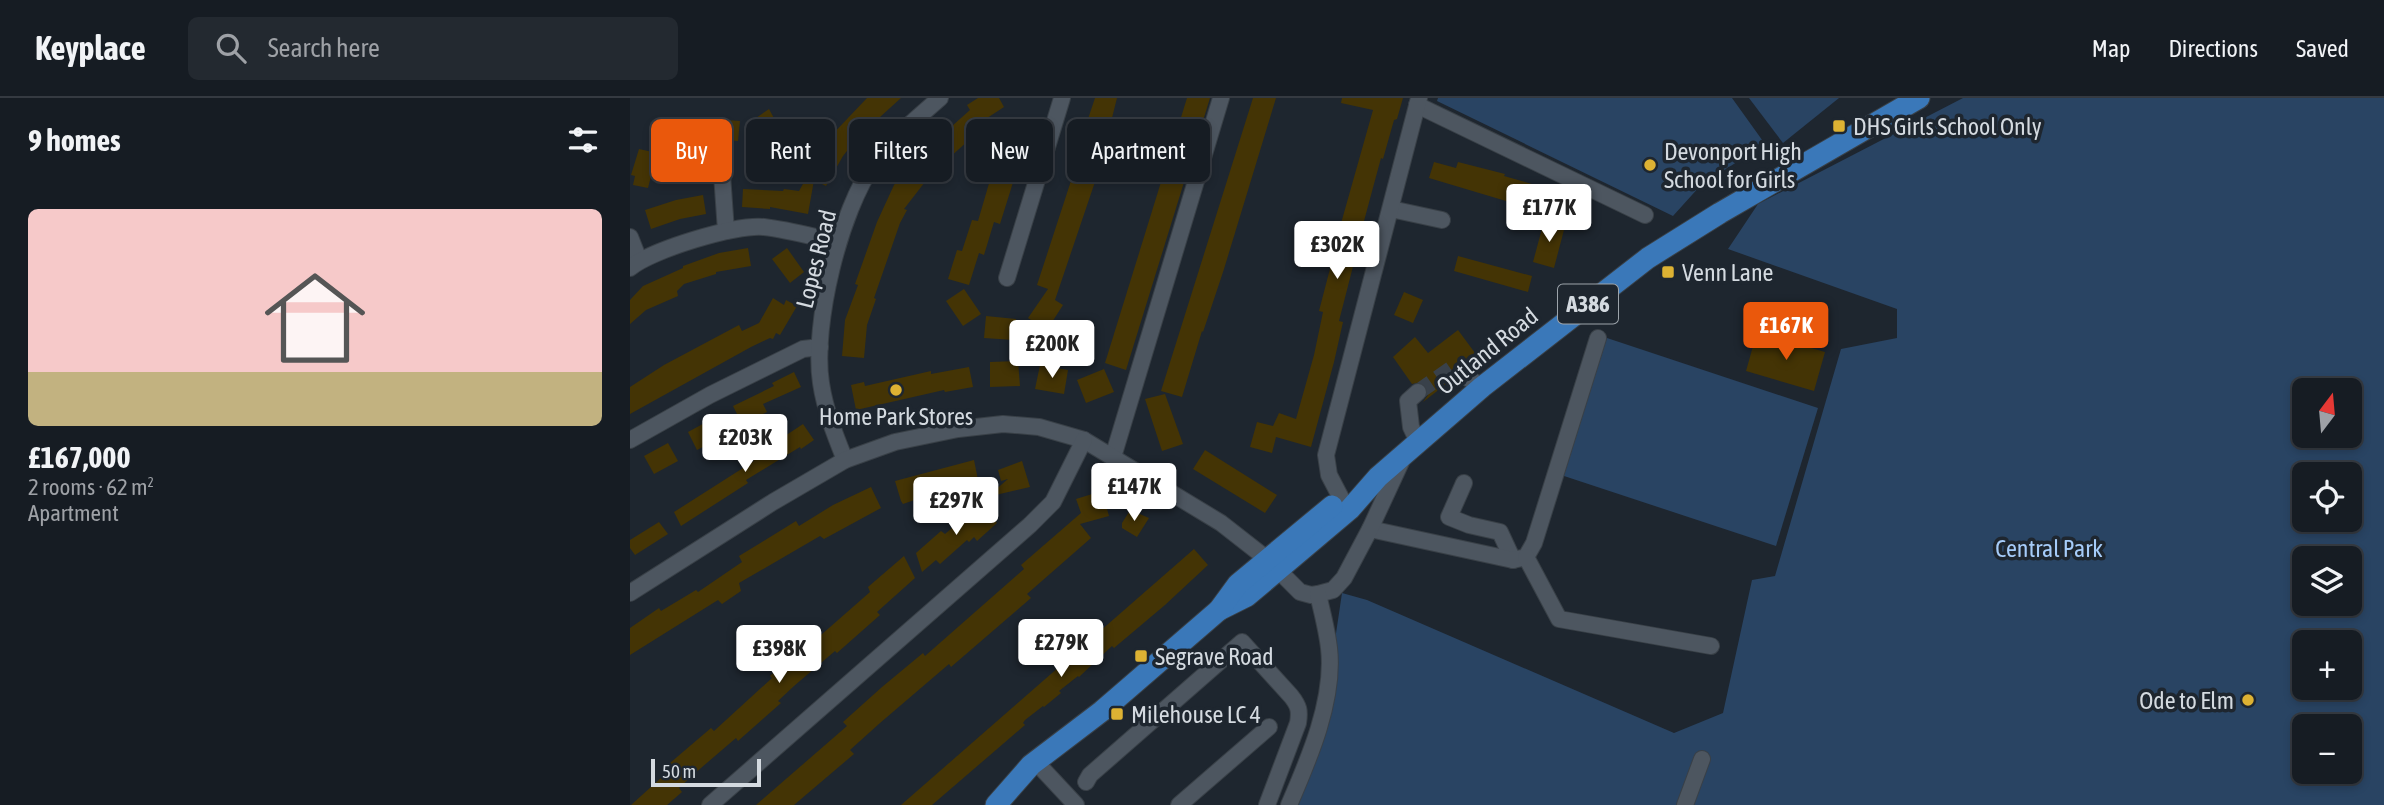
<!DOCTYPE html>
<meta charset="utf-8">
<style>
:root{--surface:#161c23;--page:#232930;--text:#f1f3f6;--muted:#9ea1a6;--line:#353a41;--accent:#ea580c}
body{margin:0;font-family:"Asap Condensed",sans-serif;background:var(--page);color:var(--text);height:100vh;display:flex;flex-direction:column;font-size:26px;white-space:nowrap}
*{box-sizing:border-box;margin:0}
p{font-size:23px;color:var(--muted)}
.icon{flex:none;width:38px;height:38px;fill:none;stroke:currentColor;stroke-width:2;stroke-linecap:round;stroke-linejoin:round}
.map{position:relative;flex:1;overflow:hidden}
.panel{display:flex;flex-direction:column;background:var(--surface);width:630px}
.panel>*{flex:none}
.banner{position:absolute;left:21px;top:21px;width:665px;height:63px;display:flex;gap:14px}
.needle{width:46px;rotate:16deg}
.buttons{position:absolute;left:1662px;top:280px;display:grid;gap:14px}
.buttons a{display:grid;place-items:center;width:70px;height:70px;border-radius:10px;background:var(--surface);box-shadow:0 4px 10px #0003,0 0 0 2px var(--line);font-size:35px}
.scale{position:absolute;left:21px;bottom:18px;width:110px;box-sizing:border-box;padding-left:7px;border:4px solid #d4dae0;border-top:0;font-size:19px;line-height:24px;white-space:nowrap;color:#d4dae0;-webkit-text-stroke:5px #1e262f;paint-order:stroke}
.price{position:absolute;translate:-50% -60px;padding:0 16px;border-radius:7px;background:#fff;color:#222;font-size:23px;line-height:46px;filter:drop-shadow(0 2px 4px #0008)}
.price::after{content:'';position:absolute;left:50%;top:42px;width:21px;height:16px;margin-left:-10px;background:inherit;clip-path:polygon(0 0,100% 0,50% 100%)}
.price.active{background:var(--accent);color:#fff}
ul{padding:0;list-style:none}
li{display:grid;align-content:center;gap:14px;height:371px;padding:0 28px}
li span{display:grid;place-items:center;height:217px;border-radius:10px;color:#555}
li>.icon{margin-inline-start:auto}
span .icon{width:126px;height:126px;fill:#fffc;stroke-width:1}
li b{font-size:30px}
h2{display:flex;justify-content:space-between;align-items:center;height:84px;padding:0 28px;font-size:30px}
.chip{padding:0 24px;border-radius:10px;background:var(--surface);box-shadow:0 4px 10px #0003,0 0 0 2px var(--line);font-size:24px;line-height:63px}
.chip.active{background:var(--accent);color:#fff}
header{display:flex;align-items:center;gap:42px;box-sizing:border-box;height:98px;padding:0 35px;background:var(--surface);border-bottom:2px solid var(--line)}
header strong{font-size:33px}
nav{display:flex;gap:38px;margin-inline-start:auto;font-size:24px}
.search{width:490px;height:63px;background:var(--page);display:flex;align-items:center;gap:18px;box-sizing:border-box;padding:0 24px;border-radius:10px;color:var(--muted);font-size:26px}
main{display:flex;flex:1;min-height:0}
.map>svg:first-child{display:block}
</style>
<header>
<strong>Keyplace</strong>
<div class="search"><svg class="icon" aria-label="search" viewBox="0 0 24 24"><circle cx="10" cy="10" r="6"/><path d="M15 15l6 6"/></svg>Search here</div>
<nav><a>Map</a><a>Directions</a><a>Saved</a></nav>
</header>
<main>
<section class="panel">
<h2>9 homes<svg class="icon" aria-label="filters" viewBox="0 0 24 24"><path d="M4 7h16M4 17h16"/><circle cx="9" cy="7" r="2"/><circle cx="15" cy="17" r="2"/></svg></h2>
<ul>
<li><span style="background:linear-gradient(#f6c9c9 75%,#c2b280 0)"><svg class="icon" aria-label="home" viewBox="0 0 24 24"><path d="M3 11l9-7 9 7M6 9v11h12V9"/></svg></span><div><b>£167,000</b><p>2 rooms · 62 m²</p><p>Apartment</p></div></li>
</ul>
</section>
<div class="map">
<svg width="1754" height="707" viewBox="0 0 1754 707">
<rect width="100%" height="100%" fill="#1e262f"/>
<g fill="#294463" fill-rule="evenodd">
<path d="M808 0H1102L1135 46 1071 87 1043 118 807 3Z"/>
<path d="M1119 0H1209L1153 45Z"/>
<path d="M1333 0H1754V707H667L690 643 712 495 737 502 1044 635 1093 615 1122 482 1145 478 1211 251 1267 240V211L1098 151 1128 106ZM1675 292H1720V338H1675ZM1675 376H1720V422H1675ZM1675 460H1720V506H1675ZM1675 544H1720V590H1675ZM1675 628H1720V674H1675Z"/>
<path d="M977 240 1188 310 1146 448 931 377Z"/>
</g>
<g fill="#443405">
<path d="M237 0H271L228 39 213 58 196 88 184 82 178 116 140 109V111L112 109 113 91 153 93 154 91 169 93 198 41Z"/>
<path d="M348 0H369L374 9 348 26 352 30 306 72 305 71 274 111 277 112 270 125 244 200 246 201 237 227 234 260 212 258 215 222 228 187 225 186 247 124 264 87 283 63 340 12 337 7Z"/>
<path d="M465 0H487L469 72 425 202 433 207 417 232 398 220 418 191 407 187 453 46 459 48 454 44 459 28 456 27Z"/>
<path d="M557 0H580L496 272 475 265Z"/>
<path d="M623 0H646L594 171 573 234 572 233 552 299 531 293Z"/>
<path d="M712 0H773L767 21 764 22 753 61 751 60 727 149H728L709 223 713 224 704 264 681 349 646 339 642 355 620 349 627 324 643 328 649 315 666 321 684 257 693 214 689 213 709 136H708L743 12 711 5Z"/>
<path d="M139 11 146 24 142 26 154 44 137 55 117 26Z"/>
<path d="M82 21 110 23 108 43 81 41Z"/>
<path d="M63 23 68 43 34 51 29 31Z"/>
<path d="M381 25 400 30 370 126 364 124 354 157 349 155 339 187 318 181 327 152 332 153 342 122 348 123 367 58Z"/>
<path d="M9 51 27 55 18 90 3 87 5 78 1 77Z"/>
<path d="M804 64 826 70 828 64 875 76 874 78 919 91 918 98 921 99 916 115 799 80Z"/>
<path d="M73 97 76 116 50 121 21 131 15 112 46 102Z"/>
<path d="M914 123 935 128 924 170 903 164Z"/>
<path d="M118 150 121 168 86 174V176L54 186 47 193 48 198 16 212 0 226V202L13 188 53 170V168L89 155Z"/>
<path d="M157 150 174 174 160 185 142 161Z"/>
<path d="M828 158 902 178 898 194 824 173Z"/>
<path d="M334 191 351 216 333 228 316 203Z"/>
<path d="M774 194 793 202 783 225 764 217Z"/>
<path d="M143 200 154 207 156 202 167 208 150 237 146 235 143 241 140 240 121 249 0 316V289L34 267 109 227 112 233 129 225Z"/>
<path d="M356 218 386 221 384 242 354 240Z"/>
<path d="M828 232 848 259 840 267 834 264 825 266 822 272 824 280 793 304 798 297 796 288 791 284 782 286 763 259 785 239 798 255Z"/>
<path d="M1127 234 1195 254 1184 293 1116 273Z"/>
<path d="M388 263 390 288 360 289V264Z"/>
<path d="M410 267 438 272 434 296 405 291Z"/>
<path d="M339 269 343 289 315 294 314 292 226 312 221 287 234 284 235 288 301 273V276Z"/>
<path d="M474 271 484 294 456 305 447 282Z"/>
<path d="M164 274 171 289 133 306 137 314 112 326 103 308 144 288 142 285Z"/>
<path d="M535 296 553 346 532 353 515 301Z"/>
<path d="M82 321 92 339 67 352 58 334Z"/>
<path d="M173 326 184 342 171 351 170 349 116 382 118 385 51 428 44 414 124 363 122 360Z"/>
<path d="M38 345 48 363 24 376 14 358Z"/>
<path d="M575 352 647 397 635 415 563 371Z"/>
<path d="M344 362 349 387 317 395 316 391 273 406 271 403 265 383Z"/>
<path d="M392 363 400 389 357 399 378 381 371 383 368 372Z"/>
<path d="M241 389 251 410 194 441 190 438 109 485 111 493 92 506 88 502 0 557V530L29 510 31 513 66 492 68 494 112 464 109 458 166 423 169 428 203 407Z"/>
<path d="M472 393 479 418 450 426 461 440 397 496 401 500 321 569 319 566 250 625 220 652 224 656 164 707H126L217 628 213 624 252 589 293 555 295 558 394 471 391 467 451 415 446 401Z"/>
<path d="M350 406 367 425 347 443 344 439 339 444 337 442 310 466 306 462 292 474 286 455 311 433 315 436Z"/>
<path d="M503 413 519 420 507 439 492 430V425L499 414 502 415Z"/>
<path d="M29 424 38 436 5 457 0 450V442Z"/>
<path d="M564 451 578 467 535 507 484 550 482 548 449 579 448 578 429 593 431 595 414 609 413 608 395 622 393 625 395 627 302 707H271Z"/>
<path d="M274 458 285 480 247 514 250 517 207 555 205 553 164 588 148 603 151 605 108 643 106 640 64 676 49 690 52 694 37 707H1L42 670 40 665 81 630 84 633 142 580 140 578 156 563 181 542 183 544 240 494 238 489Z"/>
</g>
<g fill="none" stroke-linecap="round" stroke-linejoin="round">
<path stroke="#39414a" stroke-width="16" stroke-dasharray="16 8" stroke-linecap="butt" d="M788 294 821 271 832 274"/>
<g stroke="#394047" stroke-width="18">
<g id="minor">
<path d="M787 7 1015 117"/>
<path d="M91 62 96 133"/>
<path d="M761 111 812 122"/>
<path d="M0 139 9 162"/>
<path d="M0 170C21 152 106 126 134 129 159 132 184 139 208 144"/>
<path d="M377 180 432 0"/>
<path d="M832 274 838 280 852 289"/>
<path d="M788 294 778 303 781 329 788 344"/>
<path d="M0 342 80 297 173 251 190 249"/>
<path d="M483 359 591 0"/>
<path d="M215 362C205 337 195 312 191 285 182 227 210 112 245 64 263 40 287 20 310 0"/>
<path d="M834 385 819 419 839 427 870 434 883 462"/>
<path d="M711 400 699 377 696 357 789 0"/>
<path d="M740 431 883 462 896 459 904 445 968 240"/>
<path d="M896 459 929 521 1081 548"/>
<path d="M0 495 143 404 215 362 265 344 328 331 373 326 409 329 454 342 591 425 637 461 670 494 681 497 688 496 703 492 714 480 740 431 772 362"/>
<path d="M405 663 446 707"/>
<path d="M456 684 460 677 612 544 661 598C669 608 670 613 668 625L637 707"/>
<path d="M80 707 400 427 423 404 454 342"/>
<path d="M549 707 639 629"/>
<path d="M659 707C679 661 705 601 699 550 697 532 692 514 688 496"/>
<path d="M1055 707 1072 661"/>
</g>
</g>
<g stroke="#394047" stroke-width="23">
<g id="major">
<path d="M589 512 617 498 720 411 748 379 852 289 1018 160 1090 115 1289 0"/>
<path d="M366 707 401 667 472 613 589 512 608 486 702 408"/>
</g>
</g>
<use href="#minor" stroke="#4d5660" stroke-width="16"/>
<use href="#major" stroke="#3a78b9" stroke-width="21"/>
</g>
<g fill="#ddb233" stroke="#1e262f" stroke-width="2.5">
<rect x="1202" y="21" width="14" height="14" rx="3.5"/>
<circle cx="1020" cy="67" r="7"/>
<rect x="1031" y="167" width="14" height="14" rx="3.5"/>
<circle cx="266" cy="292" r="7"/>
<rect x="504" y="551" width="14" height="14" rx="3.5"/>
<circle cx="1618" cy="602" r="7"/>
<rect x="480" y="609" width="14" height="14" rx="3.5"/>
</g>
<g text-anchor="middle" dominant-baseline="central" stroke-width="7" stroke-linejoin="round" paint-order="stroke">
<rect fill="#1e262f" stroke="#9da4ab" stroke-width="2" x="928" y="186.5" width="60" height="39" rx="5"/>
<g font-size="23" font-weight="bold" fill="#d4dae0">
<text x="958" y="206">A386</text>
</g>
<g font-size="24" fill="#d4dae0" stroke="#1e262f" text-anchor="start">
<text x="1223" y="28">DHS Girls School Only</text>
<text x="1034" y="53">Devonport High<tspan x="1034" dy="28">School for Girls</tspan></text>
<text x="1052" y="174">Venn Lane</text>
<text x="266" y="318" text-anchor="middle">Home Park Stores</text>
<text x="525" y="558">Segrave Road</text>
<text x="1604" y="602" text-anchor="end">Ode to Elm</text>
<text x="501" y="616">Milehouse LC 4</text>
</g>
<g font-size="24" fill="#d4dae0" stroke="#1e262f">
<text transform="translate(186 161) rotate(-76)">Lopes Road</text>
<text transform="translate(857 253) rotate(-39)">Outland Road</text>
</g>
<g font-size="24" fill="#a6ccf9" stroke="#1e262f">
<text x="1419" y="450">Central Park</text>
</g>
</g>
</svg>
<div class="buttons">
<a><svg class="needle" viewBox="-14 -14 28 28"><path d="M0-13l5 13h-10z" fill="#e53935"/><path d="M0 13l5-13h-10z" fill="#9ea1a6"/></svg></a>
<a><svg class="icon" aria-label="locate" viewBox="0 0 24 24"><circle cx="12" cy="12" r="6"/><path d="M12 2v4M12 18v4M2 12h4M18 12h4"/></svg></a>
<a><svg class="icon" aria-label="layers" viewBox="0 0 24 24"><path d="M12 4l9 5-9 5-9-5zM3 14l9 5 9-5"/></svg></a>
<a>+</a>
<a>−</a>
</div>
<div class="scale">50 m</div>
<b class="price" style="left:919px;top:146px">£177K</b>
<b class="price" style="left:707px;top:183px">£302K</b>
<b class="price active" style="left:1156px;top:264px">£167K</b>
<b class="price" style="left:422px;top:282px">£200K</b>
<b class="price" style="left:115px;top:376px">£203K</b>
<b class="price" style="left:504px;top:425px">£147K</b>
<b class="price" style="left:326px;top:439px">£297K</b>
<b class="price" style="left:431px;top:581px">£279K</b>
<b class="price" style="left:149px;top:587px">£398K</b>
<div class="banner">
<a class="chip active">Buy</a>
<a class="chip">Rent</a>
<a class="chip">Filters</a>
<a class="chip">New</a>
<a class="chip">Apartment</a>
</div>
</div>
</main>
